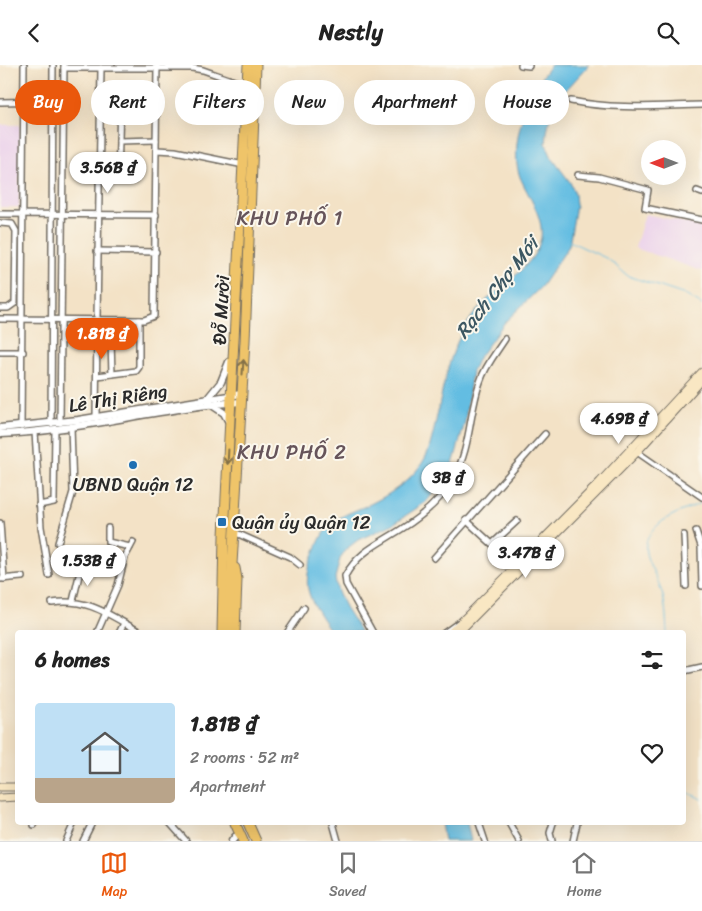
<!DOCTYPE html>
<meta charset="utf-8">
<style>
:root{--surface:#fff;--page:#f6f6f6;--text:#222;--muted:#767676;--line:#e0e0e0;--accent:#ea580c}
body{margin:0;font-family:Sriracha,sans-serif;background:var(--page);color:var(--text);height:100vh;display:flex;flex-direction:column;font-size:19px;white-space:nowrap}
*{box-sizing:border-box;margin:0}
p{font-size:16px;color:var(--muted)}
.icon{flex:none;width:28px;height:28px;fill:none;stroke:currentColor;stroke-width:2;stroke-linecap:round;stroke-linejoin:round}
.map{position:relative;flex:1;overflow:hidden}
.side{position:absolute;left:15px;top:565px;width:671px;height:195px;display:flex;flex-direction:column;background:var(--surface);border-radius:5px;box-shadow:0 5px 20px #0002}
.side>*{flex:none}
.guide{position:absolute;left:15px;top:15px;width:672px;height:45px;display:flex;gap:10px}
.needle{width:32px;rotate:270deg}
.controls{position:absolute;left:641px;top:75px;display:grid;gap:10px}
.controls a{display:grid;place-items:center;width:45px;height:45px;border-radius:50%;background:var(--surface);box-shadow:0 5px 20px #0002;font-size:25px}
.price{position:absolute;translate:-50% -42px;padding:0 11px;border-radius:18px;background:#fff;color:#222;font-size:16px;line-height:32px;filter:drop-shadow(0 1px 2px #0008)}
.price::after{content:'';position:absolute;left:50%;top:30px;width:15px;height:11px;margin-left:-8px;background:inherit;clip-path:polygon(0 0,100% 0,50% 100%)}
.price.on{background:var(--accent);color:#fff}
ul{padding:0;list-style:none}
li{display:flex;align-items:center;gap:15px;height:125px;padding:0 20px}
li+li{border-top:1px solid var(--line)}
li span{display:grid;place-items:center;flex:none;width:140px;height:100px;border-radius:5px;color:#555}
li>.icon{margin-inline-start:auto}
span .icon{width:60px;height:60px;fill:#fffc;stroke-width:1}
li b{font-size:21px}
h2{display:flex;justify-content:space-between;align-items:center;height:60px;padding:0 20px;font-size:21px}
.chip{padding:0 18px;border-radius:22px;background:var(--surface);box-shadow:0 5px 20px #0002;font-size:18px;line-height:45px}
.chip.on{background:var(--accent);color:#fff}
header{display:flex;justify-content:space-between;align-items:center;height:65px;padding:0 20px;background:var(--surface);font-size:22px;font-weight:700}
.tab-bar{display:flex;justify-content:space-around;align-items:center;height:70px;border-top:1px solid var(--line);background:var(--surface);font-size:14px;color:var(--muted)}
.tab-bar a{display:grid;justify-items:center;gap:2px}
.tab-bar .on{color:var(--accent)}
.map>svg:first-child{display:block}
</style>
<header><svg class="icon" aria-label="back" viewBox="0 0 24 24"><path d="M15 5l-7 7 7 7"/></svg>Nestly<svg class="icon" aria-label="search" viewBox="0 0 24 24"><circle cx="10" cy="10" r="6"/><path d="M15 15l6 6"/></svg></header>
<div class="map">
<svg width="702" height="776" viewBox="0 0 702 776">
<rect width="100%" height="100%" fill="#fbf7ec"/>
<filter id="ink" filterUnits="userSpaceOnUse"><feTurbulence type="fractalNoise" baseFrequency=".02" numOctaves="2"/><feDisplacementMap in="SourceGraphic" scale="10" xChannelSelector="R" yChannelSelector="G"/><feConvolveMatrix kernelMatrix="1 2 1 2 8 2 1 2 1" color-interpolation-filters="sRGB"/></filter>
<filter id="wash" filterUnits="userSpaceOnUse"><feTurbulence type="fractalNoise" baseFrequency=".0096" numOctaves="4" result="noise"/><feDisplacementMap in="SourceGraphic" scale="20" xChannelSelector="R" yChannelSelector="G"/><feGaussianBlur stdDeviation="1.12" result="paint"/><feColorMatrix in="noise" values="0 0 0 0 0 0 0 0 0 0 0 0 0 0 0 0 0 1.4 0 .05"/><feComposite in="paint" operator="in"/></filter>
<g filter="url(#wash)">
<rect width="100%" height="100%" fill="#f3e2c6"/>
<g fill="#ebd1eb">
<path d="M0 60H20L19 142H0Z"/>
<path d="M645 149 702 161V206L635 183Z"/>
</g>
<g fill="#64bde2" stroke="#487486">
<path d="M551 0H589L564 27 550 51 547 67 546 79 552 93 570 117 575 129 576 140 569 181 541 222 505 257 477 295 472 306 465 357 454 396 447 412 426 437 393 459 358 475 345 485 340 494 335 513 338 527 345 542 361 567H331C323 554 311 540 308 524 306 513 309 501 313 491 317 481 322 468 329 461 339 451 354 446 366 441 390 430 420 411 429 384 443 336 444 282 479 243 498 221 535 203 541 173 544 152 528 131 520 112 508 80 528 25 551 0Z"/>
<path d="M441 758H467L471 776H444Z"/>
</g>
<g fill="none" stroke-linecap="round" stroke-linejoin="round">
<g stroke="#64bde2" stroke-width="1">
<path d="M569 176 608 194 628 211 685 230 702 240"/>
<path d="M667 568C666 552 666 537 660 522 652 498 633 483 658 460 669 449 688 445 702 437"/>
<path d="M684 726 702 734"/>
</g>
</g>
</g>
<g filter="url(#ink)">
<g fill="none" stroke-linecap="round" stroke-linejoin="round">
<g stroke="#716b61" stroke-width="8">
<g id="minor">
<path d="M521 0 529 1"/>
<path d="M64 3H192L203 5 243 19"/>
<path d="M571 36C615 45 658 41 702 40"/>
<path d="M0 37 52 36"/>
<path d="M100 37H133"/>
<path d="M119 76 156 75"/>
<path d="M156 85 175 86 239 99"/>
<path d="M578 110 599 112 648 125 645 143 702 155"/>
<path d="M98 114 134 115"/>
<path d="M118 114 120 37"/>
<path d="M697 126 702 128"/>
<path d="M0 149 156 150"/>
<path d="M0 158 12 159 16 166 15 238 8 243H0"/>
<path d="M97 186 156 187"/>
<path d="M0 254 144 255 154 251 157 0"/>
<path d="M97 254 101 3"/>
<path d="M97 275 111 276 112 309"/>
<path d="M0 287H23"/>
<path d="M97 311 136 306 139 302V255"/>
<path d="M96 352 97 264"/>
<path d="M60 358 64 0"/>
<path d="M51 359 53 0"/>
<path d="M21 362 24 0"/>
<path d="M35 367 41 462 49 510"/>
<path d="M637 387 702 432"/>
<path d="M39 440 54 437 55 364"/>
<path d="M466 455 492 479 517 456"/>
<path d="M0 458 4 514"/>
<path d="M108 463V477L130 482"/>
<path d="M696 466 701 481 702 521"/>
<path d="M234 467 290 492 300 500"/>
<path d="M684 470 686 521"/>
<path d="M58 478 73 427 71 361"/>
<path d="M434 493 545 369"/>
<path d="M0 514 22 512"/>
<path d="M73 536 81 502"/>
<path d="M52 538C88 532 111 551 142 568"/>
<path d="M97 568 118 520 125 492 133 477"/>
<path d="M119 568 124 558"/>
<path d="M287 568 304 543"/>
<path d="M373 568 346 519 345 511C358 487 378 479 400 465 421 452 442 435 454 412 471 383 469 347 480 317 485 301 496 288 505 274"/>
<path d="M444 568 458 558"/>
<path d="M684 606 702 602"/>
<path d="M170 758 186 776"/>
<path d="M333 758 338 776"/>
<path d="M479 758 485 776"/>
<path d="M509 758 519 776"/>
<path d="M34 760V758"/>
<path d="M66 776 74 758"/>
<path d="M83 776 92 758"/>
<path d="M552 776 550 768 553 758"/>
<path d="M573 776 577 758"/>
</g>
</g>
<g stroke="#716b61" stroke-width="9">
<g id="tertiary">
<path d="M208 333 221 317 229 297"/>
<path d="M212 340 224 348 229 357"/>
<path d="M0 363 78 355 241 329"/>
<path d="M0 369C81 366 160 342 241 337"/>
<path d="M232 776 235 772"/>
</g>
</g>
<g stroke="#716b61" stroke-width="9">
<g id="secondary">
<path d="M450 568 600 417 702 307"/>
<path d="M458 568 637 387 702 315"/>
<path d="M0 722H18"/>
<path d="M0 733 18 732"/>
</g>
</g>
<g stroke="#716b61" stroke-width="11">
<g id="trunk">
<path d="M235 503 237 514 235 568"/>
<path d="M222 568 224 471 248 0"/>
<path d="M228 568 245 276 256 0"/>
<path d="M235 758 243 776"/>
<path d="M248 758 256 776"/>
</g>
</g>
<use href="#minor" stroke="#fff" stroke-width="5"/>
<use href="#tertiary" stroke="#fff" stroke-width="6"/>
<use href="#secondary" stroke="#f9e7c3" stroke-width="7"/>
<use href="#trunk" stroke="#efc469" stroke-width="9"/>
</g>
<defs><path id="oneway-shaft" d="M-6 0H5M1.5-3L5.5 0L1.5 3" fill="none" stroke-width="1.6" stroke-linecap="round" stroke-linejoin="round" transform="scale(1.25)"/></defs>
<g stroke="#837047">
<use href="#oneway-shaft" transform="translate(243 302) rotate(-86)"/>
<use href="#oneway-shaft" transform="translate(228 392) rotate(93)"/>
</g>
</g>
<g fill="#1f6fb2" stroke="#fbf7ec" stroke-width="2">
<circle cx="133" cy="400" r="5"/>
<rect x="217" y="452" width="10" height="10" rx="2.5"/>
</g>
<g text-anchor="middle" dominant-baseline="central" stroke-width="4" stroke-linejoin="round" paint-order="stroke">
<g font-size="19" fill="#2b2b2b" stroke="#fbf7ec">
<text transform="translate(221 245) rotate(-87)">Đỗ Mười</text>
<text transform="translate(118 333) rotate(-9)">Lê Thị Riêng</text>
</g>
<g font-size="19" fill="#2b2b2b" stroke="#fbf7ec">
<text x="133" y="419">UBND Quận 12</text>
<text x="232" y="457" text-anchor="start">Quận ủy Quận 12</text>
</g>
<g font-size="20" letter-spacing="1" fill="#66545a" stroke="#fbf7ec">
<text x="290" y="153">KHU PHỐ 1</text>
<text x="292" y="387">KHU PHỐ 2</text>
</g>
<g font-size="20" font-style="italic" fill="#3c5762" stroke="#fbf7ec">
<text transform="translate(497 223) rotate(-52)">Rạch Chợ Mới</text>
</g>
</g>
</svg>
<div class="controls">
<a><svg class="needle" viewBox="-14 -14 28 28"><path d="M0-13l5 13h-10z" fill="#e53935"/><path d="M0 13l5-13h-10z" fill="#767676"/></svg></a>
</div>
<b class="price" style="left:108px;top:129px">3.56B ₫</b>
<b class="price on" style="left:102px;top:295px">1.81B ₫</b>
<b class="price" style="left:619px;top:380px">4.69B ₫</b>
<b class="price" style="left:448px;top:439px">3B ₫</b>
<b class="price" style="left:526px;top:514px">3.47B ₫</b>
<b class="price" style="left:88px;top:522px">1.53B ₫</b>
<div class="guide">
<a class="chip on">Buy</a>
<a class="chip">Rent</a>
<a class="chip">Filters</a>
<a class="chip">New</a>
<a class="chip">Apartment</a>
<a class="chip">House</a>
</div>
<section class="side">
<h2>6 homes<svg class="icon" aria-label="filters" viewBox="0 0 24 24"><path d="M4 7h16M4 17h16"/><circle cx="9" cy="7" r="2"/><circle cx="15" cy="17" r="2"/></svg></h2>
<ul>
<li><span style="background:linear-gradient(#bfe0f5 75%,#b9a48a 0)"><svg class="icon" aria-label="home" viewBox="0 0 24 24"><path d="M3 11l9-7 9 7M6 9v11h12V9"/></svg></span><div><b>1.81B ₫</b><p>2 rooms · 52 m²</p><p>Apartment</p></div><svg class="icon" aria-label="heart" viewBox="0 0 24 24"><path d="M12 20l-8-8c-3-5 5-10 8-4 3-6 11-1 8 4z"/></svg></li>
</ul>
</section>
</div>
<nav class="tab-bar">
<a class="on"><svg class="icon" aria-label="map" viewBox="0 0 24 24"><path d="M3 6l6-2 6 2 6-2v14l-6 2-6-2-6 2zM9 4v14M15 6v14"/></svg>Map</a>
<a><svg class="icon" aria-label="saved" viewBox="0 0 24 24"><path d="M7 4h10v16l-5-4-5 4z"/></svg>Saved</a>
<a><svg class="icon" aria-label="home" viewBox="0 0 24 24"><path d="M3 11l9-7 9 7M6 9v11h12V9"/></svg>Home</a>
</nav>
